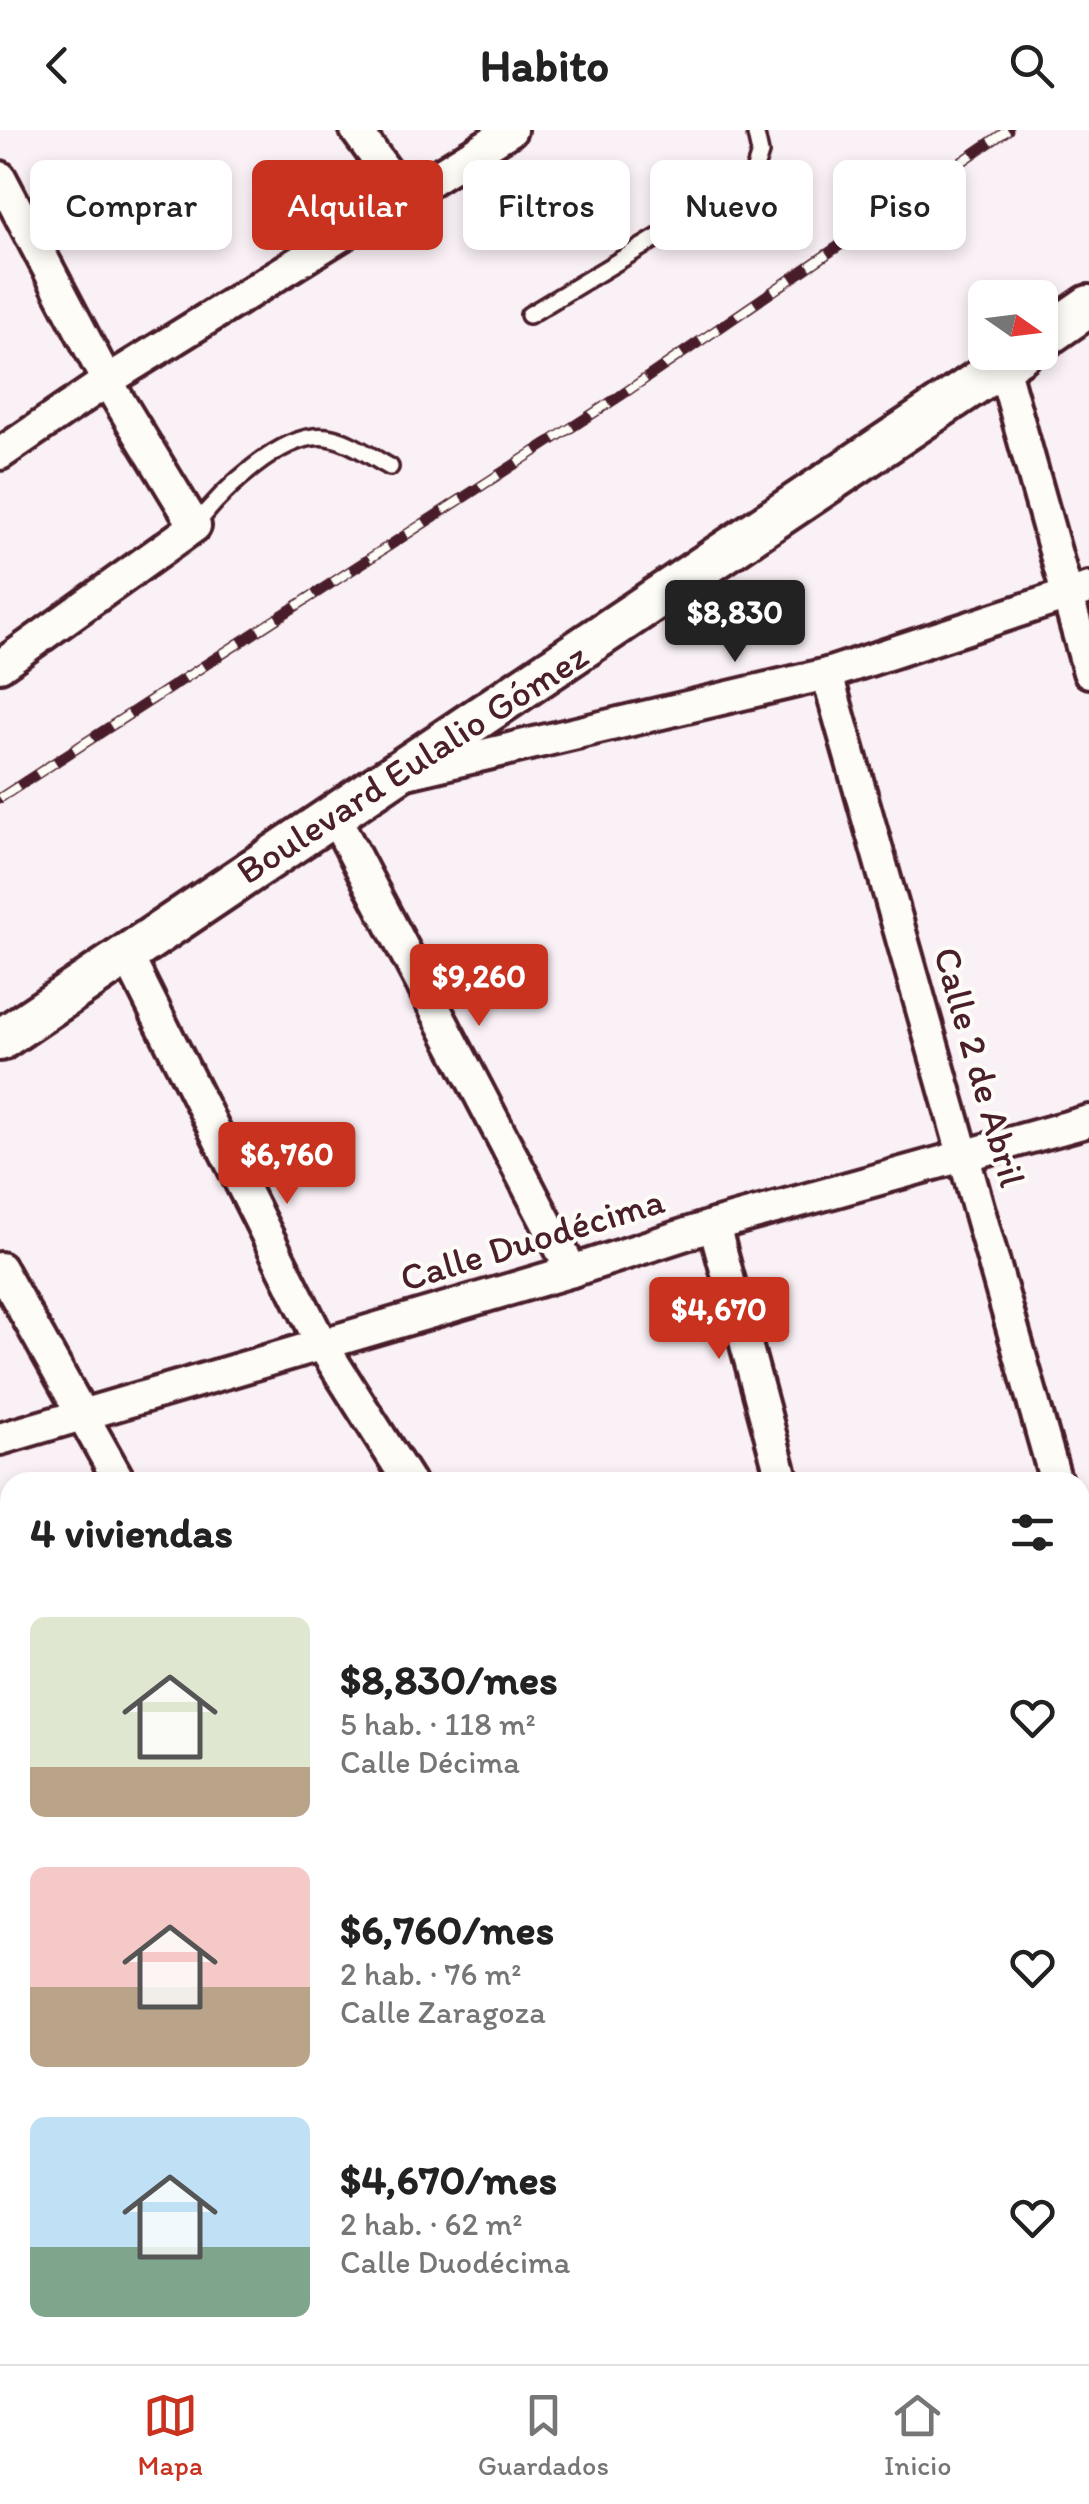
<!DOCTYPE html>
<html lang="es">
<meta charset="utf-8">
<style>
:root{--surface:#fff;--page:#f2f2f2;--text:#222;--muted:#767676;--line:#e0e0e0;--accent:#c8321e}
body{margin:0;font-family:Itim,sans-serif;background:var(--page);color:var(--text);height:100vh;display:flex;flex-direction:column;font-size:38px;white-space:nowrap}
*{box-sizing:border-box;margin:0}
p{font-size:32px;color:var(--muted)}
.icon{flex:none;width:55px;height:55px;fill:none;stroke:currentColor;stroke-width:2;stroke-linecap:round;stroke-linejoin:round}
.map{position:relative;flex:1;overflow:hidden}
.details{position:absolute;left:0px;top:1342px;width:1090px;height:892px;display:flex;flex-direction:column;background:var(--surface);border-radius:30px 30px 0 0;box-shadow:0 5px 15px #0003}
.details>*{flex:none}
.banner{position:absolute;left:30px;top:30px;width:1030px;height:90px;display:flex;gap:20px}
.needle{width:65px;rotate:104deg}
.controls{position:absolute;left:968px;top:150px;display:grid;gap:20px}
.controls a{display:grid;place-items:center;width:90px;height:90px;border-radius:15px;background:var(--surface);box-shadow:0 5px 15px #0003;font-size:50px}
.price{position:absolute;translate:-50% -85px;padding:0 22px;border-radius:10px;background:var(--accent);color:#fff;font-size:32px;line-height:65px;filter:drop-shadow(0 2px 5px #0008)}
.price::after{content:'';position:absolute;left:50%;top:60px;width:30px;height:22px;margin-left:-15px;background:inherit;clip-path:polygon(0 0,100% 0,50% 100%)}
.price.on{background:#222;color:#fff}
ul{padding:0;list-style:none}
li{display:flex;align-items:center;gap:30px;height:250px;padding:0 30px}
li span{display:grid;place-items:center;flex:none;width:280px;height:200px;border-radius:15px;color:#555}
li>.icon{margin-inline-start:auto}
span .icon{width:120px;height:120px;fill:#fffc;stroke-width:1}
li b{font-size:42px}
h2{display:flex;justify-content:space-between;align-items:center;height:120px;padding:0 30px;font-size:42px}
.pill{padding:0 35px;border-radius:15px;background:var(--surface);box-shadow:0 5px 15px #0003;font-size:35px;line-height:90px}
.pill.on{background:var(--accent);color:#fff}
header{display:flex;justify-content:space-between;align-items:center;height:130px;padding:0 30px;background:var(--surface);font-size:45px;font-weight:800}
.dock{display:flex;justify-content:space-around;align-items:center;height:140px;border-top:2px solid var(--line);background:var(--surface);font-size:28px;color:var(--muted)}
.dock a{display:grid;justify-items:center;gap:5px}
.dock .on{color:var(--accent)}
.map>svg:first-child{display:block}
</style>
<header><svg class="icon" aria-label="back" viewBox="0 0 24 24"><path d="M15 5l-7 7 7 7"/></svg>Habito<svg class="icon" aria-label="search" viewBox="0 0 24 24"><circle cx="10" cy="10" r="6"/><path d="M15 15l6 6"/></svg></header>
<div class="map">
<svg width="1089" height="2234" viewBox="0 0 1089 2234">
<rect width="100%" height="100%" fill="#faf1f6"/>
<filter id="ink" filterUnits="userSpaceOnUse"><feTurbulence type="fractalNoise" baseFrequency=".01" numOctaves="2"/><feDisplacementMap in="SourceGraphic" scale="20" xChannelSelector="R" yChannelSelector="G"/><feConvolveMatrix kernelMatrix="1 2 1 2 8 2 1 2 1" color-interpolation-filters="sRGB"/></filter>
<g filter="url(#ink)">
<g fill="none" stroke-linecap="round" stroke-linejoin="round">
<g stroke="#4a1f2b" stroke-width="22">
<g id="service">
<path d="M529 185 751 51 760 23 755 0"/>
<path d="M195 396C220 363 282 301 327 307 349 310 371 327 390 337"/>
</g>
</g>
<g stroke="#4a1f2b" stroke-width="38">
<g id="minor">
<path d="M356 0 404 66"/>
<path d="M0 47 107 251 195 396 0 536"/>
<path d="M1003 236 1089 542"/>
<path d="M0 324 107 251 511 0"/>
<path d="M827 544 1056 1352"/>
<path d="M407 643 827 544 1089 458"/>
<path d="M333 684 572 1141"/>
<path d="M126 823 321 1213 409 1352"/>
<path d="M714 1095 783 1352"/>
<path d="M0 1138 120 1352"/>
<path d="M0 1309 572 1141 714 1095 1089 991"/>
<path d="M1080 1438 1089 1470"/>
<path d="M1080 1526 1089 1524"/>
<path d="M0 1635 10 1651"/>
<path d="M1080 1899 1089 1893"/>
<path d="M0 2066 10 2083"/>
<path d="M1080 2180 1089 2176"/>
<path d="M95 2225 100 2234"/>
<path d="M373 2225 379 2234"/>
<path d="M637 2225 642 2234"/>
<path d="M565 2234 577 2225"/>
<path d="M964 2234 983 2225"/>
</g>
</g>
<g stroke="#4a1f2b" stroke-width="48">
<g id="secondary">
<path d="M1040 210 1089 176"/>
<path d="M0 910 1022 222"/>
</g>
</g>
<use href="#service" stroke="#fdfcf7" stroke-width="15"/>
<use href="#minor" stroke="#fdfcf7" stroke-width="30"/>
<use href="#secondary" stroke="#fdfcf7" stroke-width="40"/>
<g stroke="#4a1f2b" stroke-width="11">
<path id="rail" d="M0 668 620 266 1008 0"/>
</g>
<use href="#rail" stroke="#fdfcf7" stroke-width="8" stroke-dasharray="22" stroke-linecap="butt"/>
</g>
</g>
<g text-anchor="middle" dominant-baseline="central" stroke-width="8" stroke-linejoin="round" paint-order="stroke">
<g font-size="38" fill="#4a1f2b" stroke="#fdfcf7">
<text transform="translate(412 633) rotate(-33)">Boulevard Eulalio Gómez</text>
<text transform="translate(980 937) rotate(74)">Calle 2 de Abril</text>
<text transform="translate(532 1109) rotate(-17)">Calle Duodécima</text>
</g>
</g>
</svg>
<div class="controls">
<a><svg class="needle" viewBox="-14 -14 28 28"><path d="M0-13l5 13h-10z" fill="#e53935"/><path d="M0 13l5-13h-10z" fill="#767676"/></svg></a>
</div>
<b class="price on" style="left:735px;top:535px">$8,830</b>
<b class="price" style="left:479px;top:899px">$9,260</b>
<b class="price" style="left:287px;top:1077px">$6,760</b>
<b class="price" style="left:719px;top:1232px">$4,670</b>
<div class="banner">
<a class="pill">Comprar</a>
<a class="pill on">Alquilar</a>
<a class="pill">Filtros</a>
<a class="pill">Nuevo</a>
<a class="pill">Piso</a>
</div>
<section class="details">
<h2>4 viviendas<svg class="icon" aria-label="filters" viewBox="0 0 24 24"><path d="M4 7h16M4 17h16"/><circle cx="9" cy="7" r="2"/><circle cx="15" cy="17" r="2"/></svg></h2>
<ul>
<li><span style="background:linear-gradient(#dfe7d0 75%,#b9a48a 0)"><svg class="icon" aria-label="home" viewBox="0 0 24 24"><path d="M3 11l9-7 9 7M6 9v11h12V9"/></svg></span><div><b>$8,830/mes</b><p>5 hab. · 118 m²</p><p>Calle Décima</p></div><svg class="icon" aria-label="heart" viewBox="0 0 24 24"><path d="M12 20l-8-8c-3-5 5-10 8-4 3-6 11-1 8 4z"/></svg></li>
<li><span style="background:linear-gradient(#f6c9c9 60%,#b9a48a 0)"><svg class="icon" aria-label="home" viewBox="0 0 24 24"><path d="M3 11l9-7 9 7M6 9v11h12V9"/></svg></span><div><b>$6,760/mes</b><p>2 hab. · 76 m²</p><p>Calle Zaragoza</p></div><svg class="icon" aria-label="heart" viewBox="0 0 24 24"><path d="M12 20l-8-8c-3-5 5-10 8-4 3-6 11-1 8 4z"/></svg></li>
<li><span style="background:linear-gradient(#bfe0f5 65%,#7fa58c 0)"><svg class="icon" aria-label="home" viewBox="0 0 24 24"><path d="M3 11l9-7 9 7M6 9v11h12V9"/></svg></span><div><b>$4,670/mes</b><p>2 hab. · 62 m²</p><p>Calle Duodécima</p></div><svg class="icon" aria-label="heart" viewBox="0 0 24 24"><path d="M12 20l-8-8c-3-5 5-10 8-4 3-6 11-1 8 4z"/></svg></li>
</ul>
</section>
</div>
<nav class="dock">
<a class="on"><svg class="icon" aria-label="map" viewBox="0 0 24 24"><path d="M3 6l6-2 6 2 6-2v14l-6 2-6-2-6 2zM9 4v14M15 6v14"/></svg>Mapa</a>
<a><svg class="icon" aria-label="saved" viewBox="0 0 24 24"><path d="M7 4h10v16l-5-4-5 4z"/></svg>Guardados</a>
<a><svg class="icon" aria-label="home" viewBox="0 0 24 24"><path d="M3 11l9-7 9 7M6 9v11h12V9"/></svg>Inicio</a>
</nav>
